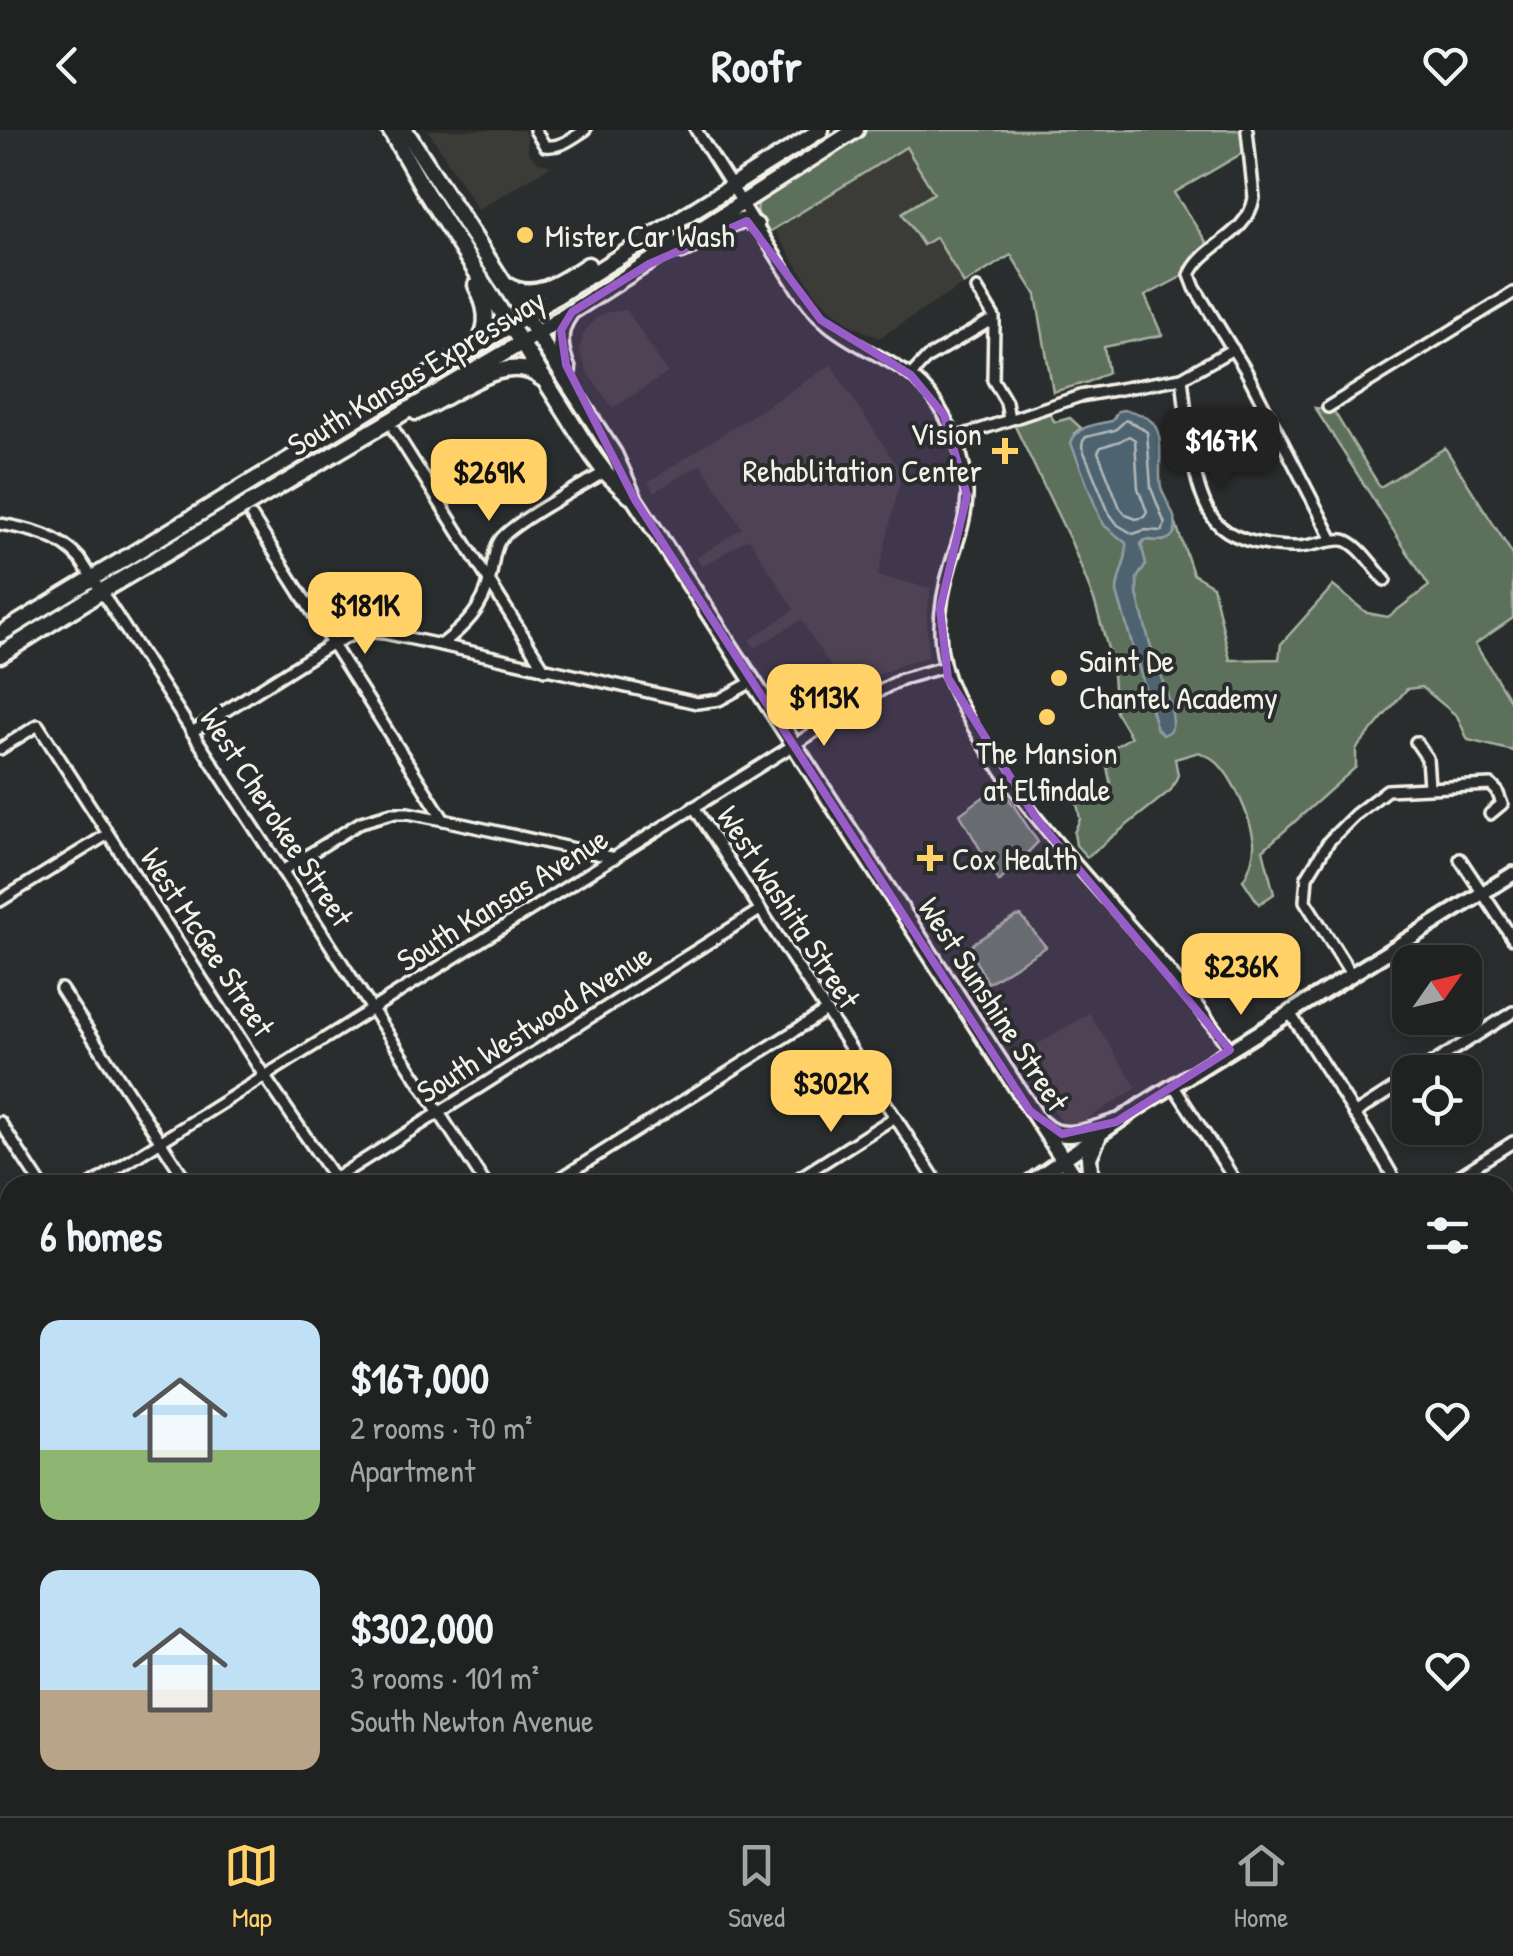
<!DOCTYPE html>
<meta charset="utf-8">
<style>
:root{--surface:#202222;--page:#282a2a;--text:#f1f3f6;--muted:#a2a4a5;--line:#3d3f40;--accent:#ffd166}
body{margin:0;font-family:"Patrick Hand",sans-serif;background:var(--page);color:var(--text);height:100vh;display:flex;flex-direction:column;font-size:38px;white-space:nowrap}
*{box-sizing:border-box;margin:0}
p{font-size:32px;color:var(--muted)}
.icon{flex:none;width:55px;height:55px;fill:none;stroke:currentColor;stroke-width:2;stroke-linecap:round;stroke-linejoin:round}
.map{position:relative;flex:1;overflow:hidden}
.sheet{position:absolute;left:0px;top:1045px;width:1515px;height:642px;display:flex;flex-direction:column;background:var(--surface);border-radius:30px 30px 0 0;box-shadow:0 5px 15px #0003,0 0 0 2px var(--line)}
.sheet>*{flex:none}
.needle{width:65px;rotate:56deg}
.fabs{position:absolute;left:1392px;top:815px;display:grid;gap:20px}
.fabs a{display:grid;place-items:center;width:90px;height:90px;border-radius:20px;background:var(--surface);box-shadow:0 5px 15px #0003,0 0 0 2px var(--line);font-size:50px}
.price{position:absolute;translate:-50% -85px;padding:0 22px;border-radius:20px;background:var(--accent);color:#111;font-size:32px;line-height:65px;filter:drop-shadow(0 2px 5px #0008)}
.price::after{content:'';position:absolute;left:50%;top:60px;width:30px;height:22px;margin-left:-15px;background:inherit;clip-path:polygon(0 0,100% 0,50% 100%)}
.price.on{background:#222;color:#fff}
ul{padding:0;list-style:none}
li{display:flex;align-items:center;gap:30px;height:250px;padding:0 40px}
li span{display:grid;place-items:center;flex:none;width:280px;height:200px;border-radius:20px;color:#555}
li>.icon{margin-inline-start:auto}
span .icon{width:120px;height:120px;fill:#fffc;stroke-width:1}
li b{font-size:42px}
h2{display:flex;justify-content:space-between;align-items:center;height:120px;padding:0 40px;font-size:42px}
header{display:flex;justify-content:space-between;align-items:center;height:130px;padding:0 40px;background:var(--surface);font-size:45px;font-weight:700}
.tabs{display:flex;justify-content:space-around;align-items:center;height:140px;border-top:2px solid var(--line);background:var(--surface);font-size:28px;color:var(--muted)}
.tabs a{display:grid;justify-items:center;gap:5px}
.tabs .on{color:var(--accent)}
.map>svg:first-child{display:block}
</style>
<header><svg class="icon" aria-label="back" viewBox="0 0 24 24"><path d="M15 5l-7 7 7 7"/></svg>Roofr<svg class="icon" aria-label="heart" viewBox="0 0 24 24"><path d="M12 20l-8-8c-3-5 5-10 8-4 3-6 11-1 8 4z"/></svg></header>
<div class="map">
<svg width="1513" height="1686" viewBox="0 0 1513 1686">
<rect width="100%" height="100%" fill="#2a2d2e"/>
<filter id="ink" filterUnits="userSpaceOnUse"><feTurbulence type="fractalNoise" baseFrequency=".01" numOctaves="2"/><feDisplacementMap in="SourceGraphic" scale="20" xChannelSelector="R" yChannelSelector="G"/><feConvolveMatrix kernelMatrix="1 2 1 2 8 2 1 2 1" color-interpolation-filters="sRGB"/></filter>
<g filter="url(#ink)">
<g fill="#3b3b37">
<path d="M428 0H523L527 6 528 22 538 32 551 36 478 80Z"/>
<path d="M906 17 934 63 903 84 935 107 964 154 879 208 853 196 827 176 814 162 774 100Z"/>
<path d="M627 180 668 243 613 278 588 244 579 220 584 202 596 188 607 182Z"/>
<path d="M831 235 902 343 878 446 931 458 927 484 928 527 901 535 879 545 849 566 801 490 755 518 749 510 794 480 749 408 702 437 696 428 742 398 701 334 654 362 648 352Z"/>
<path d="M1089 883 1137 958 1079 994H1063L1018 926Z"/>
</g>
<g fill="#5b705b" stroke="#a8b0a2" stroke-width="2.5">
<path d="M867 0H1244L1246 21 1174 63 1209 116 1185 138 1183 146 1145 166 1162 205 1104 217 1108 242 1088 252 1053 262 1036 165 1011 125 964 154 936 107 923 115 902 83 934 63 906 17 769 102C762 91 751 80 762 68Z"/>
<path d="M1315 278 1333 280 1380 357 1445 318 1513 425V488L1475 514 1513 575V621L1468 610 1457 586 1422 557 1407 559 1356 619V637L1263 720 1274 764 1259 774 1243 750C1250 740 1255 723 1254 711 1250 687 1233 645 1214 630 1209 626 1204 625 1199 622L1175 629 1178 645 1171 660 1087 727 1076 715 1074 703 1080 689 1077 673 1082 665 1092 662 1111 670 1110 651 1104 623 1131 607 1116 582 1112 533 1095 473 1072 414 1013 292 1048 282 1055 292 1070 288 1081 298 1074 304 1100 388 1105 396 1126 413C1129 429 1117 445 1117 462L1157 599 1163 604 1171 576 1149 511 1137 464V448L1146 435 1141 414 1145 410 1163 411 1174 403 1176 394 1193 444 1213 456 1230 530 1279 529 1281 514 1333 456 1367 483 1388 487 1429 456Z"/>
<path d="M1000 655 1038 712 999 752 960 684Z"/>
<path d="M1021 786 1046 817 988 853 969 819 975 812 1016 787Z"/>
</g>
<path fill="#4d6370" stroke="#909ca0" stroke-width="2.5" d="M1123 280C1133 281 1146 285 1153 293 1166 309 1157 338 1161 357 1164 370 1181 390 1174 403 1169 414 1155 410 1145 410L1141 414 1146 434 1137 448V464L1149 511 1171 576 1173 592 1171 601 1163 605 1157 599 1117 462C1117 445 1129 430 1126 413L1105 396 1100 388 1071 313C1077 295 1095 295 1112 291L1118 281Z"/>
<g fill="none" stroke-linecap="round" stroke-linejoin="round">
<g stroke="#b1b8b8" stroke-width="2.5">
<path d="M1126 290 1137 295 1147 302 1151 358 1165 394 1162 401 1145 400 1133 404 1118 395 1109 383 1082 317 1083 311 1086 307 1115 300Z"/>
<path d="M1129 306 1135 310 1138 358 1147 382 1144 387 1136 389 1126 385 1120 378 1098 322 1101 317 1120 311Z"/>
</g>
<g stroke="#f4f1e8" stroke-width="16">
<g id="street">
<path d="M535 0 545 16C561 18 572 8 585 0"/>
<path d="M696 0 798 161C807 173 815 185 828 195 871 230 916 231 945 287 958 311 968 339 967 367 966 390 958 411 951 433 937 479 934 521 956 566 1024 701 1146 796 1230 920"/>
<path d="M1247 0 1254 68C1247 107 1203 114 1190 145L1195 158 1246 241 1333 410"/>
<path d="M977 159 994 187V195"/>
<path d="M911 245 927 228 988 192 994 195 993 250 1006 272 1009 289"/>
<path d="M1182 248C1187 286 1191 370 1220 396 1238 412 1271 417 1294 417 1310 418 1337 406 1347 411 1362 418 1374 438 1385 450"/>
<path d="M1328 277 1513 163"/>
<path d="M394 300 545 540"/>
<path d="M955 308 1080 266 1182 248 1233 219"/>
<path d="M252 387 444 690"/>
<path d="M0 394C30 399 60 406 80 429L486 1055"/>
<path d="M316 484 341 495 360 501"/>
<path d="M441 515C465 496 483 479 490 448 493 437 493 420 500 410 513 392 583 355 605 342"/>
<path d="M192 602 328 516 360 501 384 503 441 515 697 573 719 570 752 552"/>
<path d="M1416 612 1427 628 1429 656"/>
<path d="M0 619 38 595 265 947 339 1055"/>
<path d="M694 677 939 1055"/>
<path d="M1460 729 1513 809"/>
<path d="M282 741 361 692 392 683H408L444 690 615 728"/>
<path d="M0 771 108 704"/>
<path d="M1351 844 1305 771 1307 747 1329 711 1356 684 1387 660 1491 655 1497 661 1502 674 1490 684"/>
<path d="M61 859 189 1055"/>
<path d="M1290 883 1376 1017 1398 1055"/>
<path d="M1419 942 1513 882"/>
<path d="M1173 955 1238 1055"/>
<path d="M1354 984 1410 948"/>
<path d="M0 992 41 1055"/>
<path d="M334 1049 760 780"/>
<path d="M91 1055 883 559 902 549 944 537"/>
<path d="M550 1055 826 881"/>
<path d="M788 1055 895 987"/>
<path d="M1445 1055 1513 1012"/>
<path d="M0 1113 10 1106"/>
<path d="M1505 1148 1513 1143"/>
<path d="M0 1221 10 1236 0 1243"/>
<path d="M1505 1225 1513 1237"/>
<path d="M0 1386 10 1378"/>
<path d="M0 1540 10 1536"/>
<path d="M134 1678 140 1686"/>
<path d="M297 1678 303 1686"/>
<path d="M441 1678 447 1686"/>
<path d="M585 1678 591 1686"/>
<path d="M728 1678 734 1686"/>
<path d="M880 1678 888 1686"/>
<path d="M1250 1678 1256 1686"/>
<path d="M0 1683 2 1686"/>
<path d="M1078 1686 1091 1678"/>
<path d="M1343 1686 1357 1678"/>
</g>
</g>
<g stroke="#f4f1e8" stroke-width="20">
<g id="secondary">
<path d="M1026 1055 1142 975 1513 744"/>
<path d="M41 1686 54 1678"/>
</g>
</g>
<g stroke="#f4f1e8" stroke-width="21">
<g id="primary">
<path d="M390 0 423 58 593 326 605 342 630 366"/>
<path d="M405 0 614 324 635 370 1080 1055"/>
<path d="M682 121 735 92 745 90 756 95"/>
<path d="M476 155C486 175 491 194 478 214"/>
<path d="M508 156C536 172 564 150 588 135"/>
<path d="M568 240C560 221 556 202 569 185"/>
<path d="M416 282C451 268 508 218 541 248"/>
<path d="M0 504 511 195 821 0"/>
<path d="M0 525 102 461 538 203 856 0"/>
<path d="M1042 994C1061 1014 1094 999 1116 992"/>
<path d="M1091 1055 1089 1027 1100 1003"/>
<path d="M1489 1678 1495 1686"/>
</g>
</g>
<use href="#street" stroke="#2a2d2e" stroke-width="9"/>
<use href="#secondary" stroke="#2a2d2e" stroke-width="12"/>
<use href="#primary" stroke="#2a2d2e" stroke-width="14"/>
</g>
</g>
<path fill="#995dc9" fill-opacity="0.2" stroke="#995dc9" stroke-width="8" stroke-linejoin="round" d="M747 91 821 190 911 245 944 285 967 365 940 479 948 548 1036 688 1230 920 1116 992 1062 1004 1030 981 635 370 566 235 561 200 572 182 649 134Z"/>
<g fill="#ffd166" stroke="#2a2d2e" stroke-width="4">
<circle cx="525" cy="105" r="10"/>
<path d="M1000 306h10v10h10v10h-10v10h-10v-10h-10v-10h10z"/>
<circle cx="1059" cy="548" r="10"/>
<circle cx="1047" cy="587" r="10"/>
<path d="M925 713h10v10h10v10h-10v10h-10v-10h-10v-10h10z"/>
</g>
<g text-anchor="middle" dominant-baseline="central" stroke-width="8" stroke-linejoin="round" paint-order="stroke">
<g font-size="32" fill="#f4f1e8" stroke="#2a2d2e" text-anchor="start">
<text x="545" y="105">Mister Car Wash</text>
<text x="982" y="303" text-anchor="end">Vision<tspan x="982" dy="37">Rehablitation Center</tspan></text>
<text x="1079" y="530">Saint De<tspan x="1079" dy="37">Chantel Academy</tspan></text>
<text x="1047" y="622" text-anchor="middle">The Mansion<tspan x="1047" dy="37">at Elfindale</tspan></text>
<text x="952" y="728">Cox Health</text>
</g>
<g font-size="32" fill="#f4f1e8" stroke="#2a2d2e">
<text transform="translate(416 242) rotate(-31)">South Kansas Expressway</text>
<text transform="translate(277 687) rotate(57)">West Cherokee Street</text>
<text transform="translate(502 769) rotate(-32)">South Kansas Avenue</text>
<text transform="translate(789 777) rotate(57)">West Washita Street</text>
<text transform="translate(208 812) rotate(57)">West McGee Street</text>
<text transform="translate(994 874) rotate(57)">West Sunshine Street</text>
<text transform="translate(534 893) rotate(-32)">South Westwood Avenue</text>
</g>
</g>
</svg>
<div class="fabs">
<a><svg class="needle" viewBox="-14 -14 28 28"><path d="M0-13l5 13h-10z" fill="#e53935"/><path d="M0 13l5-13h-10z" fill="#a2a4a5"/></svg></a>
<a><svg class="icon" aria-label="locate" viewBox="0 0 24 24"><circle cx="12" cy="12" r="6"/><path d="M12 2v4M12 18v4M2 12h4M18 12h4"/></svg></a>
</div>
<b class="price on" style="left:1221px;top:362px">$167K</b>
<b class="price" style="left:489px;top:394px">$269K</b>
<b class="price" style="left:365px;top:527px">$181K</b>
<b class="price" style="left:824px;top:619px">$113K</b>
<b class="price" style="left:1241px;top:888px">$236K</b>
<b class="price" style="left:831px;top:1005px">$302K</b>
<section class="sheet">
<h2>6 homes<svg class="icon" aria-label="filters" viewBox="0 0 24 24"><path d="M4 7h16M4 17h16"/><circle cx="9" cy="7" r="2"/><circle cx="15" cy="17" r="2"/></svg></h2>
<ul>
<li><span style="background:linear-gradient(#bfe0f5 65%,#8fb573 0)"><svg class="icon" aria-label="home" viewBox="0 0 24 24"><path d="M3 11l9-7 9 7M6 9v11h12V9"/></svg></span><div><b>$167,000</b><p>2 rooms · 70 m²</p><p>Apartment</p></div><svg class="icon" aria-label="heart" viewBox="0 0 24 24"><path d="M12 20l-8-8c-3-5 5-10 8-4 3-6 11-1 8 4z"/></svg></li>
<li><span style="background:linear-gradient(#bfe0f5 60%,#b9a48a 0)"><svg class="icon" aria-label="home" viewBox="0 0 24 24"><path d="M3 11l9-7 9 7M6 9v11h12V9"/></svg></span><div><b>$302,000</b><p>3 rooms · 101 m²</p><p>South Newton Avenue</p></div><svg class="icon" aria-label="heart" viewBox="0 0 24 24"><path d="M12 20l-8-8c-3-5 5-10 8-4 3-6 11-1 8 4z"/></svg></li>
</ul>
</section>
</div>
<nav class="tabs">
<a class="on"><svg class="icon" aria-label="map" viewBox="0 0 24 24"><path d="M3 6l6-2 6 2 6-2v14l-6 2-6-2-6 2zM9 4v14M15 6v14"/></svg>Map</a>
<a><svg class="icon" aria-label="saved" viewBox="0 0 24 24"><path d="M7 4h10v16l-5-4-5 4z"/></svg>Saved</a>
<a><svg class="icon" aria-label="home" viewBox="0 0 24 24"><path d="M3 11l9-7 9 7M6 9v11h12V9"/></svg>Home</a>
</nav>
